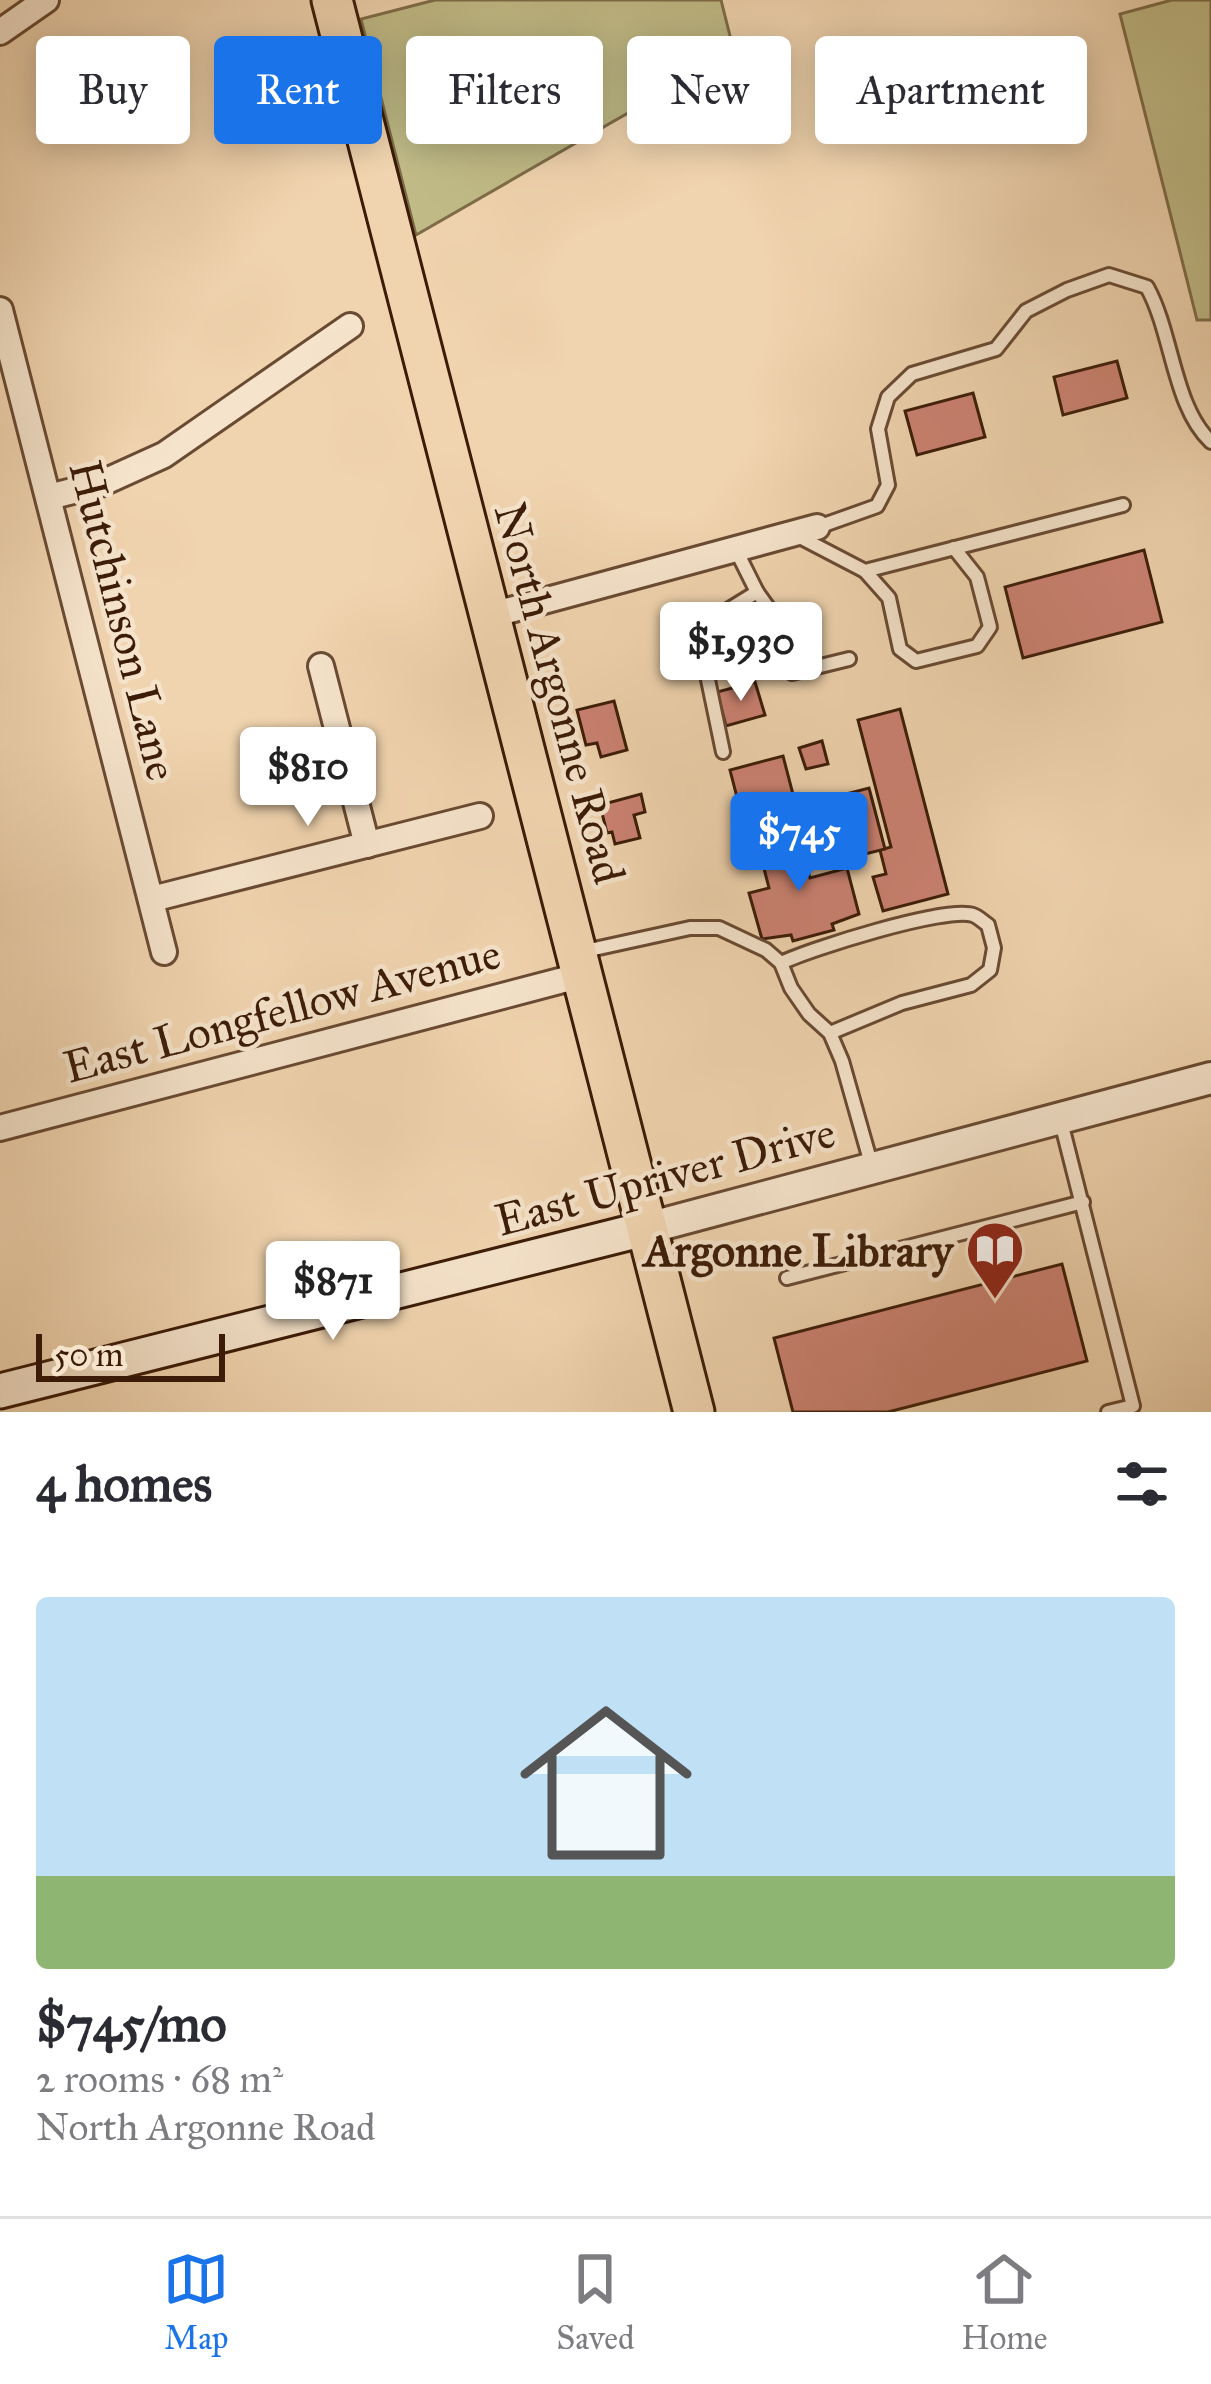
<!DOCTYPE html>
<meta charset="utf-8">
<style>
:root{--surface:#fff;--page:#f2f2f3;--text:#2b2b33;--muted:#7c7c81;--line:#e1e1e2;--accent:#1a73e8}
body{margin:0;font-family:"IM FELL Great Primer",serif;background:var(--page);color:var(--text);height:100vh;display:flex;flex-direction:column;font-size:45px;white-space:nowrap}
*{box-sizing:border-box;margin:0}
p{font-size:39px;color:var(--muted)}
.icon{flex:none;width:66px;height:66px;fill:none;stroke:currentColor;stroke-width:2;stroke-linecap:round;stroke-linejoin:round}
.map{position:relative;height:1412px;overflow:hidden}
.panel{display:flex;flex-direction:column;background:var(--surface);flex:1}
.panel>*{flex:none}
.hud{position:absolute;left:36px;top:36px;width:1140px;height:108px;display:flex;gap:24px}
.scale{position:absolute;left:36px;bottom:30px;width:189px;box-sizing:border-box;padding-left:12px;border:6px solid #3c1c08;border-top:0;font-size:33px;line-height:42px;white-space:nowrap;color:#3c1c08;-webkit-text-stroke:9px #f5e3cb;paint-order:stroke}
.price{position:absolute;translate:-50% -102px;padding:0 27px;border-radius:12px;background:#fff;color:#222;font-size:39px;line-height:78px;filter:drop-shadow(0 3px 6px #0008)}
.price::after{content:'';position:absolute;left:50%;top:72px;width:36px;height:27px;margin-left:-18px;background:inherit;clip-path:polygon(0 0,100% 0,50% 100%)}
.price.on{background:var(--accent);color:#fff}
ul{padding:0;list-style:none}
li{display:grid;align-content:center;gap:24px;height:636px;padding:0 36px}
li span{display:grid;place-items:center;height:372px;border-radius:12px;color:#555}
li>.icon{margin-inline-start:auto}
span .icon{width:216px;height:216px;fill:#fffc;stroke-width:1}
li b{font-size:51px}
h2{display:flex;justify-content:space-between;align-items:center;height:144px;padding:0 36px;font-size:51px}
.pill{padding:0 42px;border-radius:12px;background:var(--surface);box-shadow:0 6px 30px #0003;font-size:42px;line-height:108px}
.pill.on{background:var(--accent);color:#fff}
.dock{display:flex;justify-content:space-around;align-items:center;height:168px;border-top:3px solid var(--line);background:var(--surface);font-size:33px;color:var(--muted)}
.dock a{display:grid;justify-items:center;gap:6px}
.dock .on{color:var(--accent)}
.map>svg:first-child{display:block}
</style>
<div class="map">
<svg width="1211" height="1412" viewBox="0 0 1211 1412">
<rect width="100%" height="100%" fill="#f0d4af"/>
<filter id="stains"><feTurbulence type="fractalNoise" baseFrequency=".00167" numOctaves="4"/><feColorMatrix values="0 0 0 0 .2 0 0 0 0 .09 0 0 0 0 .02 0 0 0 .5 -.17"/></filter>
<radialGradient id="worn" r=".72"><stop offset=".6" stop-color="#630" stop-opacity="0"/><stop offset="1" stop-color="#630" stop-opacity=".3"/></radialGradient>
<g fill="#c0bb87" stroke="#7e6c48" stroke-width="3">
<path d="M435 0H721L734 52 416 235 361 19Z"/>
<path d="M1172 0H1211V320H1197L1120 14Z"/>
</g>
<g fill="#cc8273" stroke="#3c1c08" stroke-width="3">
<path d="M1117 361 1127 398 1063 415 1054 377Z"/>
<path d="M973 393 985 437 917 455 905 411Z"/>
<path d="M1144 550 1162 622 1023 658 1005 587Z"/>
<path d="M755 682 765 715 726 726 717 692Z"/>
<path d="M614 701 627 750 601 757 597 743 586 745 577 710Z"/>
<path d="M900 709 948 894 883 911 873 877 886 874 880 850 891 847 858 720Z"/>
<path d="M822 741 828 764 806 769 799 748Z"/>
<path d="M783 756 801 825 774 832 766 799 739 805 730 770Z"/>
<path d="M869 788 885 849 830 863 815 802Z"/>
<path d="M641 794 645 812 634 815 640 838 615 844 612 832 607 833 600 805Z"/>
<path d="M798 834 810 878 847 868 859 914 832 924 834 930 793 941 791 935 762 939 749 893 769 888 758 845Z"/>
<path d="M1062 1264 1087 1361 888 1412H793L774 1338Z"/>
</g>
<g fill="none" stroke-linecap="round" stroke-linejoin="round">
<g stroke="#694a32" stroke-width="18">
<g id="service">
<path d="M818 527 877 506 888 485 878 429 888 397 912 374 996 349 1026 311 1067 290 1109 275 1147 287C1173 334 1173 406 1211 442"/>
<path d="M794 534 865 571 1123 505"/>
<path d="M736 550 757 592 777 620 792 673 849 659"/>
<path d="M865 571 889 598 900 649 916 661 977 646 990 627 977 577 954 548"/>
<path d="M723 752 700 641 723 613 757 592"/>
<path d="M585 951 690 928H719L766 950 781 963 791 988 809 1014 830 1033 842 1061 872 1167"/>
<path d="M781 963C810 949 946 906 973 915 979 917 983 922 988 925L994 948 990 970 971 985 902 1003 830 1033"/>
<path d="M1060 1118 1133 1406 1108 1412"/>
<path d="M787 1278 1083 1202"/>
</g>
</g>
<g stroke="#694a32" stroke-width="30">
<g id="minor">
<path d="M0 32 46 0"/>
<path d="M0 310 164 952"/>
<path d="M49 497 100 484 164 455 350 326"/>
<path d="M488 616 817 527"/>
<path d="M321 666 367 845"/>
<path d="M152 899 480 816"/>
<path d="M0 1128 586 974"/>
</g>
</g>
<g stroke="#694a32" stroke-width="36">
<path id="tertiary" d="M648 1228 1211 1078"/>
</g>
<g stroke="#3c1c08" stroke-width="39">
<path id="secondary" d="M0 1391 648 1228"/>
</g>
<g stroke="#3c1c08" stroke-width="45">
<path id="primary" d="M332 0C451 471 576 941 694 1412"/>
</g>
<use href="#service" stroke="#f5e3cb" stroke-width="12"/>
<use href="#minor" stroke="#f5e3cb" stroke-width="24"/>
<use href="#tertiary" stroke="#f5e3cb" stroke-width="30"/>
<use href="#secondary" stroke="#f5e3cb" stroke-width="33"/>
<use href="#primary" stroke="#f0d4af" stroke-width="39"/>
</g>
<defs>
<g id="library-pin" transform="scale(3)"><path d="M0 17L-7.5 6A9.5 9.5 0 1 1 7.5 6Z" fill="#8f2418" stroke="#f5e3cb"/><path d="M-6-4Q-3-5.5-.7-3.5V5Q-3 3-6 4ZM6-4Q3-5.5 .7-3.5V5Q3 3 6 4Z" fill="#fff"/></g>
</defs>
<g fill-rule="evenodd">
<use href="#library-pin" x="995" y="1250"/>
</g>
<g text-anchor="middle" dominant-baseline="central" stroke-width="9" stroke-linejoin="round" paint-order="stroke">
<g font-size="45" fill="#3c1c08" stroke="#f5e3cb">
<text transform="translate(124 620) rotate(76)">Hutchinson Lane</text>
<text transform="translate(560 693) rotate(75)">North Argonne Road</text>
<text transform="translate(282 1010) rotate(-15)">East Longfellow Avenue</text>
<text transform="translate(665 1176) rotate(-15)">East Upriver Drive</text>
</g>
<g font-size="45" font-weight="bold" fill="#3c1c08" stroke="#f5e3cb" text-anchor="end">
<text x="953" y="1250">Argonne Library</text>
</g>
</g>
<rect width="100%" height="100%" filter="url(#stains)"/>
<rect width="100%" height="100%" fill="url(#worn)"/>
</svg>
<div class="scale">50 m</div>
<b class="price" style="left:741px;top:704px">$1,930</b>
<b class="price" style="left:308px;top:829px">$810</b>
<b class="price on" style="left:799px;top:894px">$745</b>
<b class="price" style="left:333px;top:1343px">$871</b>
<div class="hud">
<a class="pill">Buy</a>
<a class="pill on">Rent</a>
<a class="pill">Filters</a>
<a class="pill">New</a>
<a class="pill">Apartment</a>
</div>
</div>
<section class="panel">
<h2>4 homes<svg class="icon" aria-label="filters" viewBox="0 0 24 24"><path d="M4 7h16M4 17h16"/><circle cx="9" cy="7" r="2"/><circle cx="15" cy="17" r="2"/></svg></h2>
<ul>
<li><span style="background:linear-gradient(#bfe0f5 75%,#8fb573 0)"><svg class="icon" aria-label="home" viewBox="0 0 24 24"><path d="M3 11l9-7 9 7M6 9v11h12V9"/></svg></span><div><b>$745/mo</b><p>2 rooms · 68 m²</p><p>North Argonne Road</p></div></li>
</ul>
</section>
<nav class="dock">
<a class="on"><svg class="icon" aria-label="map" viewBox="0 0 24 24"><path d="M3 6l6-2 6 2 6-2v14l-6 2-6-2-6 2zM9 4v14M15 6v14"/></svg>Map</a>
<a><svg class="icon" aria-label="saved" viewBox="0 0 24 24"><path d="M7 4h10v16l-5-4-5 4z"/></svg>Saved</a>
<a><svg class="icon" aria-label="home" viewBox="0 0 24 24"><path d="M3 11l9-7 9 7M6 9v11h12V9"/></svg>Home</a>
</nav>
